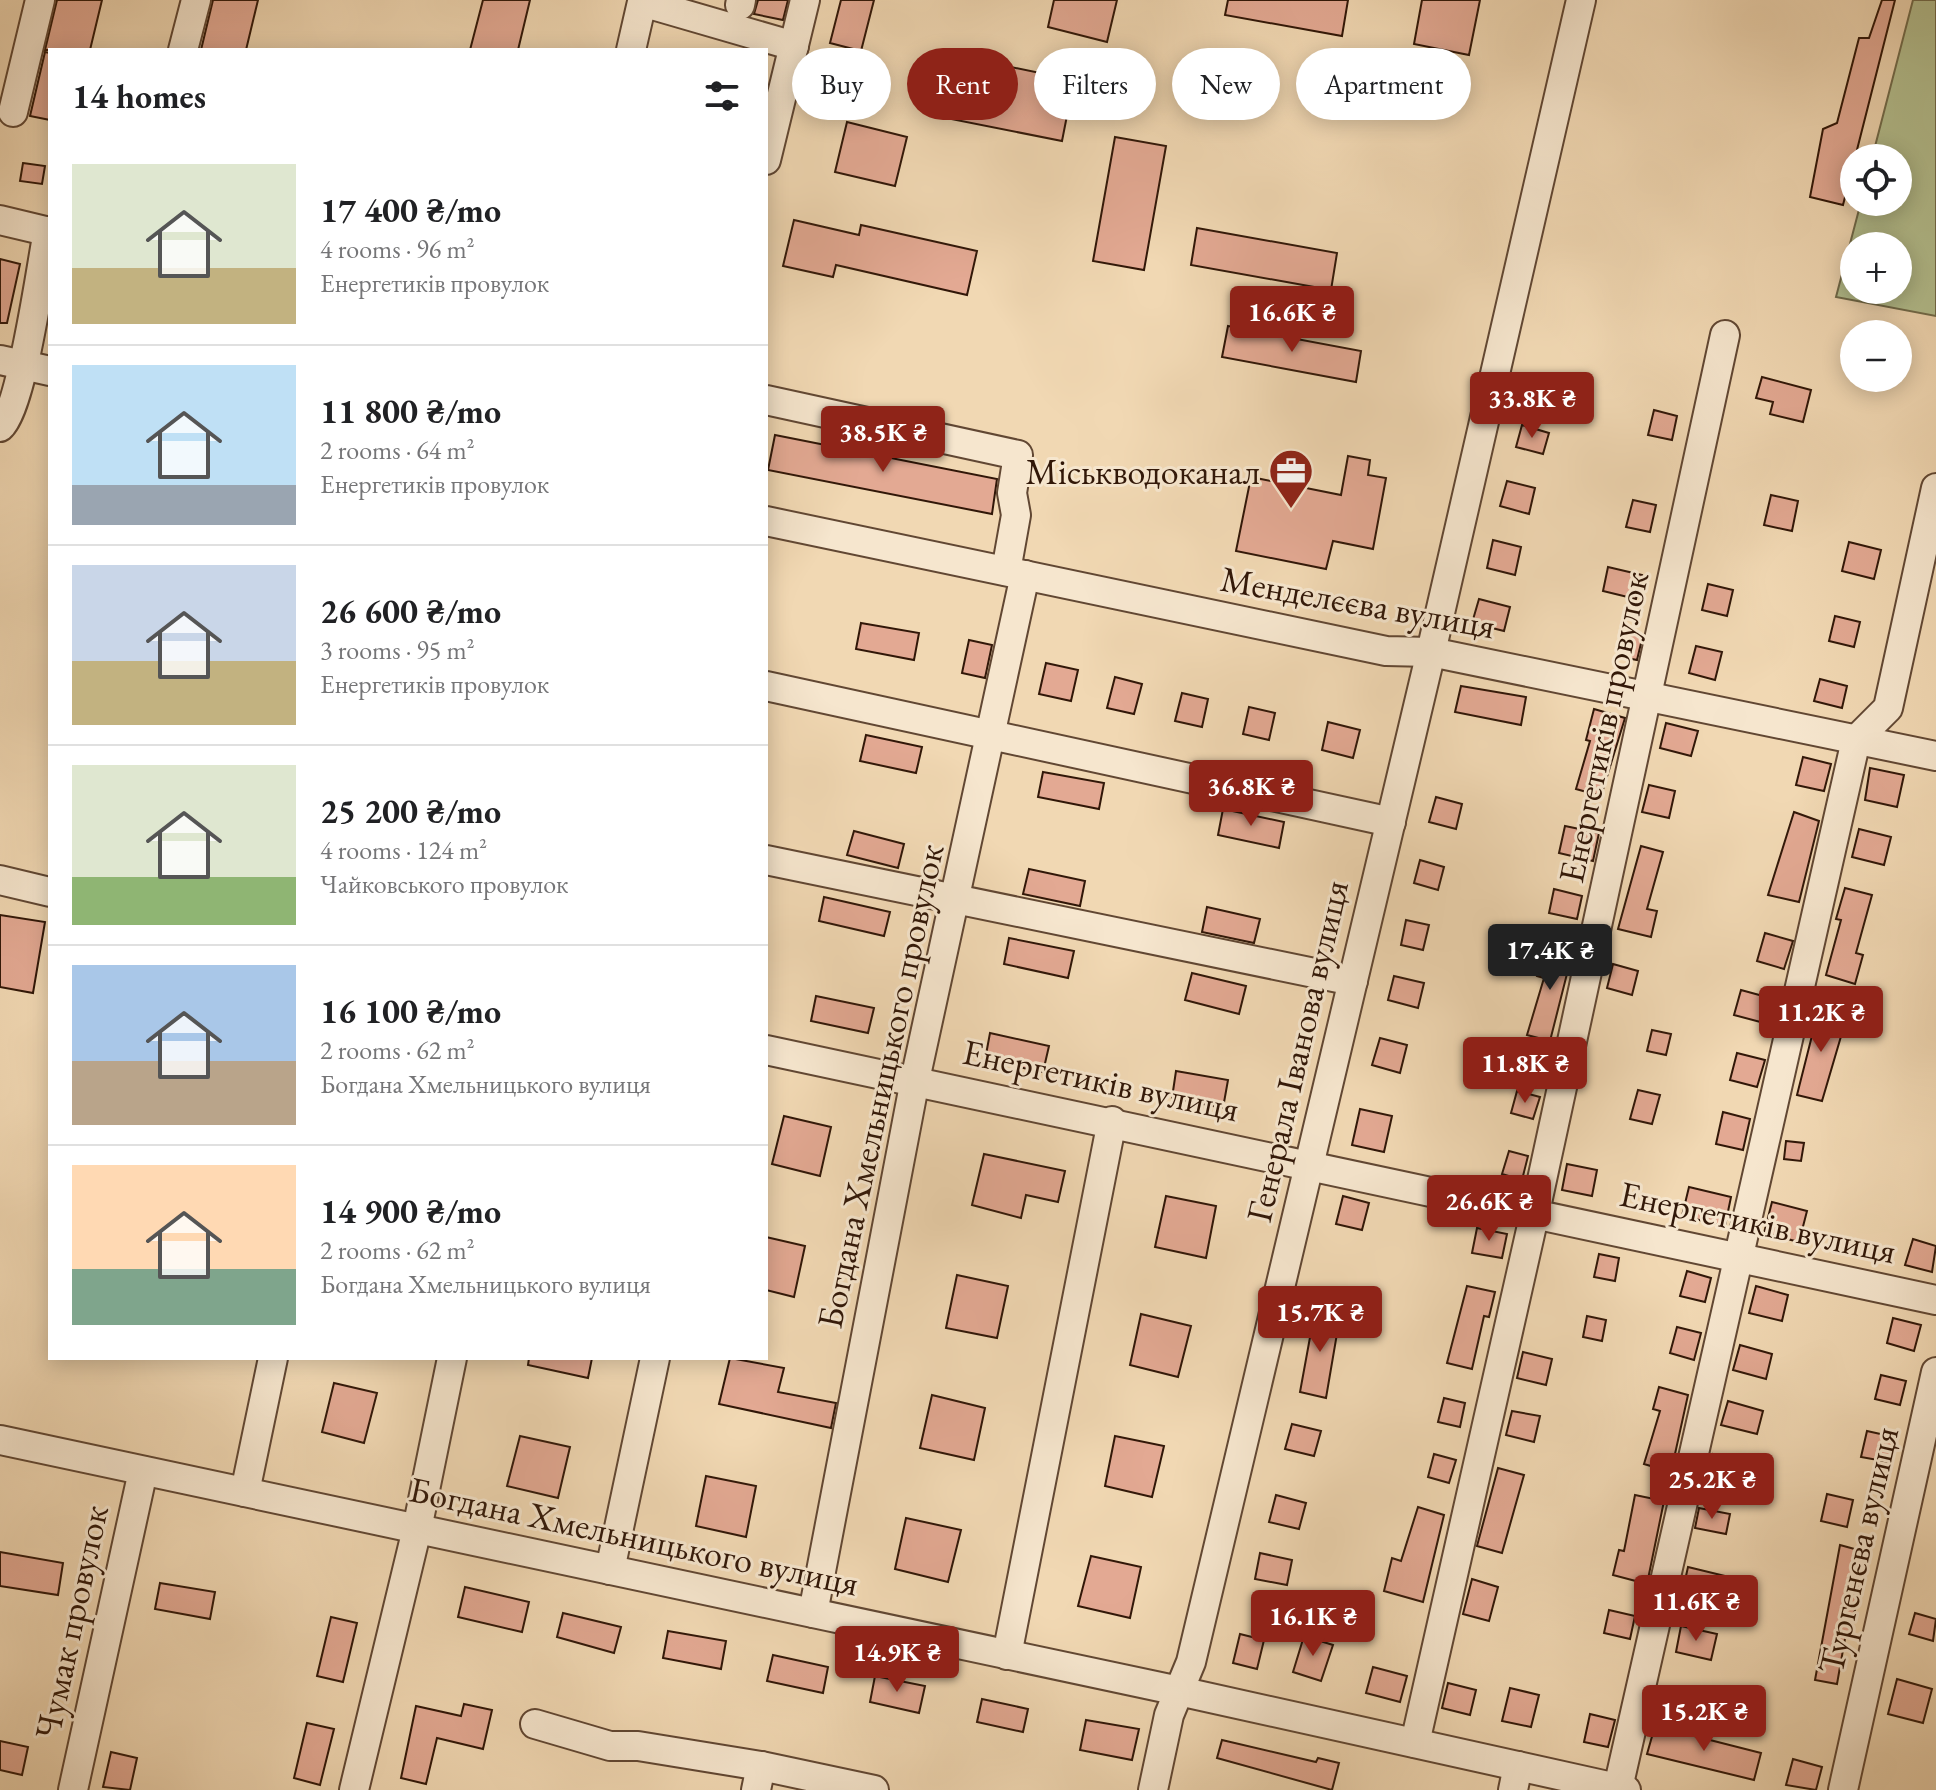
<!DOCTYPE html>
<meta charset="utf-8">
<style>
:root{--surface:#fff;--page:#f2f2f2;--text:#202124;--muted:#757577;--line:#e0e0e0;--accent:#8f2418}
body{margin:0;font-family:"EB Garamond",serif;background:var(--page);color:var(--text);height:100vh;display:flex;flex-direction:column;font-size:30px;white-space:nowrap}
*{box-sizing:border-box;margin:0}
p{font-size:26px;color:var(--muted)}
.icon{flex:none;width:44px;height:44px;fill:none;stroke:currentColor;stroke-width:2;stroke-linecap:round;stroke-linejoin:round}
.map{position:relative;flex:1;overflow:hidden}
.sheet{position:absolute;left:48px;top:48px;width:720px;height:1312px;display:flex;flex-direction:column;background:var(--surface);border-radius:0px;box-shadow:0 4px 20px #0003}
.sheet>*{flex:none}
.banner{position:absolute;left:792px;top:48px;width:760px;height:72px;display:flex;gap:16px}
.controls{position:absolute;left:1840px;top:144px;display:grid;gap:16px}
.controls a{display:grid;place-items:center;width:72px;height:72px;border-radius:50%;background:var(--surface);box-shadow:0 4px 20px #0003;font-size:40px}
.price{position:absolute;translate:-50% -68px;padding:0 18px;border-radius:8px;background:var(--accent);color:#fff;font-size:26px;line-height:52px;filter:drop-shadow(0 2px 4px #0008)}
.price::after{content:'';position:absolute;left:50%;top:48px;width:24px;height:18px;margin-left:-12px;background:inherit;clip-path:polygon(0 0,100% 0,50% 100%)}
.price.on{background:#222;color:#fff}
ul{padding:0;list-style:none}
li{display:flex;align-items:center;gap:24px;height:200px;padding:0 24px}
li+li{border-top:2px solid var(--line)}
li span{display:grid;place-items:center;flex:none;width:224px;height:160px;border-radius:0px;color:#555}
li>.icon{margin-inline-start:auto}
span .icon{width:96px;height:96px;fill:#fffc;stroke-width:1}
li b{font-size:34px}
h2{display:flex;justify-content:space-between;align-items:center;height:96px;padding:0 24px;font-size:34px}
.tag{padding:0 28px;border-radius:36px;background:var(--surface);box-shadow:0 4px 20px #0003;font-size:28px;line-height:72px}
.tag.on{background:var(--accent);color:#fff}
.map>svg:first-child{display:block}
</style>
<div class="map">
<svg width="1936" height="1790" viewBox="0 0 1936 1790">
<rect width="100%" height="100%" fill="#f1d8b3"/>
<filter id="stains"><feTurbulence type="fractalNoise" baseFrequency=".0025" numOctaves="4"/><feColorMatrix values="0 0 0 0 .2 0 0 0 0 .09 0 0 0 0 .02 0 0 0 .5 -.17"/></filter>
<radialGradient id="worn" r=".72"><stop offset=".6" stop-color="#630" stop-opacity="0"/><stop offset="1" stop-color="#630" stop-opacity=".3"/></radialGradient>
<path fill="#b4c090" stroke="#726c4c" stroke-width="2" fill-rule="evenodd" d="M1913 0H1936V316L1836 297 1861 202H1898V158H1872ZM1854 246H1898V290H1854Z"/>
<g fill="#e3a993" stroke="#311708" stroke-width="2">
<path d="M57 0H102L90 50H45Z"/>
<path d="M213 0H258L246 50H201Z"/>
<path d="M483 0H530L518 50H470Z"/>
<path d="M758 0H788L783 20 754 14Z"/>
<path d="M841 0H874L861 51 830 43Z"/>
<path d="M1054 0H1117L1107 42 1048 27Z"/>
<path d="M1228 0H1348L1342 36 1225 15Z"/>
<path d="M1422 0H1480L1469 55 1414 44Z"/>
<path d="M1882 0H1895L1843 205 1810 197 1823 129 1837 123 1859 38H1869Z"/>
<path d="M45 52 50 53V120L30 116Z"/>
<path d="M943 53 1074 80 1062 141 931 115Z"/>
<path d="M847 122 907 137 895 186 835 172Z"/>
<path d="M1115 137 1166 146 1144 270 1093 261Z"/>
<path d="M23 163 45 166 42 184 20 181Z"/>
<path d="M794 220 859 235 861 225 977 251 967 295 836 265 833 277 783 266Z"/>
<path d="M1197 228 1337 253 1331 290 1191 265Z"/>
<path d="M0 259 20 264 7 323H0Z"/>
<path d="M1228 326 1361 351 1356 382 1222 357Z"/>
<path d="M1762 377 1811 390 1803 422 1770 414 1773 402 1756 398Z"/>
<path d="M1654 410 1677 416 1672 440 1648 435Z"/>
<path d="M1522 425 1549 433 1543 454 1516 447Z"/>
<path d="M775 435 997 479 992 514 768 470Z"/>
<path d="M1348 456 1370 460 1368 475 1386 478 1373 549 1333 541 1326 569 1236 551 1251 477 1341 495Z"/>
<path d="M1507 481 1535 488 1529 514 1500 506Z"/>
<path d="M1771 495 1798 501 1792 531 1764 525Z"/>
<path d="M1633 500 1656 505 1650 532 1626 527Z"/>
<path d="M1493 540 1521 547 1515 575 1487 568Z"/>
<path d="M1849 542 1881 550 1874 579 1842 571Z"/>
<path d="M1608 567 1642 575 1636 599 1603 591Z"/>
<path d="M1708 584 1733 590 1727 616 1702 610Z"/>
<path d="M1479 599 1510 607 1504 631 1472 623Z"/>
<path d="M1835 616 1860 622 1854 647 1829 641Z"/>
<path d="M861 623 919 633 914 660 856 649Z"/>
<path d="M1622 630 1643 635 1637 660 1617 656Z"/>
<path d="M969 640 992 645 985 678 962 673Z"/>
<path d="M1696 646 1722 652 1715 680 1689 673Z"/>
<path d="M1046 663 1078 670 1071 701 1039 694Z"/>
<path d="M1115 677 1142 684 1134 714 1107 708Z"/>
<path d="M1820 679 1847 686 1842 708 1814 701Z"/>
<path d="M1461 686 1526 697 1521 725 1455 712Z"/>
<path d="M1182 693 1208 699 1202 727 1175 721Z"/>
<path d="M1249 707 1275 713 1269 740 1243 734Z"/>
<path d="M1594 709 1625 718 1601 796 1576 789 1590 741 1586 740Z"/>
<path d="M1328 722 1360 730 1353 758 1322 750Z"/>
<path d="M1666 723 1698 731 1691 756 1660 748Z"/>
<path d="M866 735 922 747 916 773 860 761Z"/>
<path d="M1803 757 1831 764 1824 791 1796 785Z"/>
<path d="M1870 768 1904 775 1897 807 1865 800Z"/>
<path d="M1043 772 1104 783 1099 809 1038 797Z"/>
<path d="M1649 785 1675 791 1669 818 1642 812Z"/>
<path d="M1436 797 1462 804 1456 829 1429 822Z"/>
<path d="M1223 809 1284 822 1279 848 1218 835Z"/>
<path d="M1794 812 1819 821 1799 902 1768 895Z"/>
<path d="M1565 826 1599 833 1593 861 1559 853Z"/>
<path d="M1859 829 1891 837 1884 865 1852 857Z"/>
<path d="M854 831 904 844 898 868 847 855Z"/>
<path d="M1641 846 1663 852 1647 909 1657 911 1651 937 1618 929Z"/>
<path d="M1420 860 1444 867 1438 890 1414 883Z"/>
<path d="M1029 869 1085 881 1080 906 1023 894Z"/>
<path d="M1845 888 1872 895 1856 953 1863 955 1855 984 1826 975 1841 920 1836 919Z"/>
<path d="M1554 889 1582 896 1577 919 1549 913Z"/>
<path d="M824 897 890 912 884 936 819 921Z"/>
<path d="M1207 907 1260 919 1254 943 1202 932Z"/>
<path d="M0 915 45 922 33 993 0 987Z"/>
<path d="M1406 920 1429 925 1423 950 1401 945Z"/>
<path d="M1765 933 1793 941 1784 969 1757 961Z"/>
<path d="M1009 938 1074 951 1068 978 1004 964Z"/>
<path d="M1545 946 1572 954 1550 1041 1527 1035 1544 978 1537 976Z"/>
<path d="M1613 964 1638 971 1632 995 1607 988Z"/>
<path d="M1192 973 1246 986 1239 1014 1185 1000Z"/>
<path d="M1394 976 1424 983 1418 1008 1388 1000Z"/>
<path d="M1741 990 1774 999 1768 1024 1734 1015Z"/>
<path d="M816 996 874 1008 868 1033 811 1021Z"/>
<path d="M1819 1008 1847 1016 1822 1101 1797 1095Z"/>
<path d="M1652 1030 1671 1034 1666 1055 1647 1051Z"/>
<path d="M990 1033 1049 1046 1043 1072 985 1060Z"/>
<path d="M1380 1038 1407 1045 1400 1073 1372 1065Z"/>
<path d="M1737 1053 1765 1060 1757 1087 1730 1080Z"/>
<path d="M1176 1071 1228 1080 1223 1108 1172 1098Z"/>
<path d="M1638 1090 1660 1095 1652 1124 1630 1119Z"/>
<path d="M1517 1091 1540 1097 1533 1119 1511 1113Z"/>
<path d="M1360 1109 1392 1116 1384 1152 1352 1145Z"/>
<path d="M1723 1112 1750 1119 1743 1150 1716 1144Z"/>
<path d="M784 1116 831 1127 820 1176 772 1164Z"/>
<path d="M1786 1141 1804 1143 1801 1161 1784 1159Z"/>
<path d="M1509 1151 1528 1156 1522 1180 1502 1174Z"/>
<path d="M984 1154 1065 1171 1058 1202 1026 1195 1021 1218 972 1205Z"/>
<path d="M1567 1164 1597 1170 1592 1196 1562 1190Z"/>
<path d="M1689 1187 1731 1197 1725 1226 1682 1216Z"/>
<path d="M1166 1196 1216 1206 1206 1258 1155 1247Z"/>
<path d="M1343 1196 1369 1203 1362 1230 1336 1224Z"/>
<path d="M1772 1202 1807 1211 1799 1242 1764 1233Z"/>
<path d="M1477 1228 1507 1234 1502 1258 1472 1253Z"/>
<path d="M766 1237 805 1246 794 1297 766 1290Z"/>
<path d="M1913 1239 1936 1246 1932 1272 1905 1265Z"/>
<path d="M1599 1254 1619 1258 1615 1281 1594 1277Z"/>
<path d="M1687 1271 1711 1278 1705 1302 1680 1296Z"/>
<path d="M957 1275 1008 1286 997 1338 946 1328Z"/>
<path d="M1467 1286 1495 1292 1489 1317 1484 1316 1472 1369 1447 1363Z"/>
<path d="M1756 1286 1788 1295 1782 1321 1749 1313Z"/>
<path d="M1315 1310 1340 1316 1326 1398 1300 1392Z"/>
<path d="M1141 1314 1191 1326 1178 1377 1130 1365Z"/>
<path d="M1587 1316 1606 1320 1602 1341 1583 1337Z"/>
<path d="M1893 1318 1921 1325 1914 1351 1887 1343Z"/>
<path d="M1677 1327 1701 1333 1694 1360 1670 1353Z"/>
<path d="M1740 1345 1772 1354 1766 1379 1733 1370Z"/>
<path d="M1523 1352 1552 1359 1546 1385 1517 1378Z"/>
<path d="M529 1358H592L588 1378 528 1365Z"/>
<path d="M730 1358 784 1368 778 1392 836 1403 831 1428 719 1404Z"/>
<path d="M1881 1375 1906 1381 1900 1405 1875 1399Z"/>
<path d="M334 1383 377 1393 364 1443 322 1432Z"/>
<path d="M1659 1387 1688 1395 1671 1472 1644 1464 1660 1411 1653 1409Z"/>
<path d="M932 1395 985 1408 974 1460 920 1448Z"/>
<path d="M1444 1398 1465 1403 1460 1427 1438 1422Z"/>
<path d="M1728 1401 1763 1411 1757 1434 1721 1425Z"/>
<path d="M1512 1411 1540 1416 1534 1442 1506 1435Z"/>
<path d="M1292 1424 1321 1431 1314 1456 1285 1449Z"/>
<path d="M1867 1431 1894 1437 1889 1462 1861 1457Z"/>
<path d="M520 1436 570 1447 558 1498 507 1486Z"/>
<path d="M1115 1436 1164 1446 1152 1497 1105 1486Z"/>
<path d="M1434 1454 1456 1460 1449 1483 1428 1477Z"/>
<path d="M1713 1454 1744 1461 1738 1488 1707 1482Z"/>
<path d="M1498 1468 1524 1475 1502 1553 1477 1546Z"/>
<path d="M706 1476 756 1486 746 1537 696 1526Z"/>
<path d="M1827 1494 1853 1500 1847 1527 1821 1521Z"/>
<path d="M1276 1495 1306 1503 1299 1529 1269 1522Z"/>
<path d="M1635 1495 1664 1501 1647 1584 1613 1575 1619 1550 1624 1551Z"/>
<path d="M1418 1507 1444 1515 1423 1602 1384 1591 1392 1558 1401 1561Z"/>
<path d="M1699 1508 1730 1514 1726 1534 1695 1528Z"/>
<path d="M906 1518 961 1530 948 1582 895 1569Z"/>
<path d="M1840 1545 1869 1553 1849 1634 1846 1633 1837 1684 1815 1680Z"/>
<path d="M0 1552 63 1563 58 1595 0 1586Z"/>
<path d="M1260 1553 1292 1560 1287 1585 1255 1579Z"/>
<path d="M1091 1556 1141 1567 1130 1618 1078 1606Z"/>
<path d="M1688 1567 1725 1576 1719 1602 1682 1594Z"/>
<path d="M1472 1579 1498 1587 1489 1621 1463 1614Z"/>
<path d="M160 1583 215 1592 210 1619 155 1609Z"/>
<path d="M465 1587 529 1602 522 1632 458 1617Z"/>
<path d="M1609 1610 1635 1616 1630 1639 1604 1633Z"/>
<path d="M563 1613 621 1627 614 1653 557 1637Z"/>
<path d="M1915 1613 1936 1619 1933 1641 1909 1634Z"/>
<path d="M331 1617 357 1623 343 1682 317 1676Z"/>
<path d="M1681 1626 1717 1634 1711 1660 1676 1652Z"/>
<path d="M668 1631 726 1641 721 1669 663 1658Z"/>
<path d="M1240 1634 1264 1640 1257 1669 1233 1663Z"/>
<path d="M1304 1636 1333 1645 1321 1681 1293 1672Z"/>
<path d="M773 1655 828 1667 823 1693 767 1681Z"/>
<path d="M1373 1667 1407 1676 1400 1702 1366 1693Z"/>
<path d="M875 1676 925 1686 919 1713 870 1702Z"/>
<path d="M1897 1679 1932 1689 1923 1723 1888 1714Z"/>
<path d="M1448 1683 1476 1690 1470 1715 1442 1708Z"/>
<path d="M1510 1688 1539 1695 1531 1727 1502 1721Z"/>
<path d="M982 1699 1028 1709 1023 1732 977 1722Z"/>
<path d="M464 1704 492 1710 483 1749 437 1738 426 1784 401 1778 416 1706 461 1716Z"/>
<path d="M1590 1714 1615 1720 1608 1747 1584 1742Z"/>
<path d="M1086 1720 1139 1729 1132 1760 1080 1750Z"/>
<path d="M307 1723 334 1729 320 1785 294 1778Z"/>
<path d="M1655 1726 1761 1753 1754 1780 1647 1754Z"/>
<path d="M1222 1740 1316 1762 1318 1758 1339 1763 1332 1790 1217 1758Z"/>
<path d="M0 1741 28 1747 22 1775 0 1770Z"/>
<path d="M111 1752 137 1758 130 1790 103 1787Z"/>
<path d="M1793 1759 1822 1767 1816 1790 1786 1785Z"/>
</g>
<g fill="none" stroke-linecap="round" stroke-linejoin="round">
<g stroke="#614733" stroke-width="32">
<g id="minor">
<path d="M740 5 741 0"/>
<path d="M183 50 196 0"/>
<path d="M631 50 642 2 794 46"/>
<path d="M13 112 40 0"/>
<path d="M766 160 805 0"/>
<path d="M0 220 50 232"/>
<path d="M0 360 50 371"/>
<path d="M766 400 1018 455 1012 493 1016 515 1006 571"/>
<path d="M0 427C22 409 41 267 48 231"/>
<path d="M766 521 1386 651 1431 652 1936 756"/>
<path d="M766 686 1391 822"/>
<path d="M766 860 1353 981"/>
<path d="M0 880 50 892"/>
<path d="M766 1050 1936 1300"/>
<path d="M0 1440 1179 1691 1626 1790"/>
<path d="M245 1492 273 1358"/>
<path d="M610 1570 655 1358"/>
<path d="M813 1613 915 1080 1025 575"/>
<path d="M1007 1655 1112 1121"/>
<path d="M535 1724 610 1746H638L761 1766 874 1790"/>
<path d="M1415 1743 1535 1212 1725 335"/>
<path d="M1618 1788 1856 740 1888 708 1936 488"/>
<path d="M73 1790 143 1471"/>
<path d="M354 1790 417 1529 452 1358"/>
<path d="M756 1790 761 1766"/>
<path d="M1153 1790 1169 1715 1191 1662 1431 652 1581 0"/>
<path d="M1513 1790 1518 1766"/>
<path d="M1843 1790 1936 1372"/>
</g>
</g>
<use href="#minor" stroke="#f6e6ce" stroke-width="28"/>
</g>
<defs>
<g id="office-pin" transform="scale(2.3)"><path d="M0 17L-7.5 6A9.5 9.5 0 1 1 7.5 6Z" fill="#8f2418" stroke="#f6e6ce"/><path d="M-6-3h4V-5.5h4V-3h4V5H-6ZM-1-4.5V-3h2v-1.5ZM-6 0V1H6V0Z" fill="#fff"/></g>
</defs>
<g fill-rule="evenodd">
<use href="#office-pin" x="1291" y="471"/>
</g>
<g text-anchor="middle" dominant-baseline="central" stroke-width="6" stroke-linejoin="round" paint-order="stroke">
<g font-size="36" fill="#311708" stroke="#f6e6ce" text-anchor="end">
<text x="1260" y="471">Міськводоканал</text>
</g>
<g font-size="36" fill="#311708" stroke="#f6e6ce">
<text transform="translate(1358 602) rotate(10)">Менделєєва вулиця</text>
<text transform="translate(1603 727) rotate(-78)">Енергетиків провулок</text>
<text transform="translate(1297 1051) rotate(-77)">Генерала Іванова вулиця</text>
<text transform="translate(1101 1080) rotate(12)">Енергетиків вулиця</text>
<text transform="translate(880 1086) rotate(-78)">Богдана Хмельницького провулок</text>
<text transform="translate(1758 1222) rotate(12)">Енергетиків вулиця</text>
<text transform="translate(634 1536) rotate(12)">Богдана Хмельницького вулиця</text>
<text transform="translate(1858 1550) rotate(-77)">Тургенєва вулиця</text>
<text transform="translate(71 1622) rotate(-78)">Чумак провулок</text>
</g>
</g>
<rect width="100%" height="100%" filter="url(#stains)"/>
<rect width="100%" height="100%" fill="url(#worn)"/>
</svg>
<div class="controls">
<a><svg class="icon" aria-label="locate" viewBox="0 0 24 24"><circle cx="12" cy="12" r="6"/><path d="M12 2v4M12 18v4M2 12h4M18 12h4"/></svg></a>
<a>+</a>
<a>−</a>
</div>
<b class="price" style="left:1292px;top:354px">16.6K ₴</b>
<b class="price" style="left:1532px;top:440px">33.8K ₴</b>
<b class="price" style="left:883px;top:474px">38.5K ₴</b>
<b class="price" style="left:1251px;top:828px">36.8K ₴</b>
<b class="price on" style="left:1550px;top:992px">17.4K ₴</b>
<b class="price" style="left:1821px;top:1054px">11.2K ₴</b>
<b class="price" style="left:1525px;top:1105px">11.8K ₴</b>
<b class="price" style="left:1489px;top:1243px">26.6K ₴</b>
<b class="price" style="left:1320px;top:1354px">15.7K ₴</b>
<b class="price" style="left:1712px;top:1521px">25.2K ₴</b>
<b class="price" style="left:1696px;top:1643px">11.6K ₴</b>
<b class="price" style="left:1313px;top:1658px">16.1K ₴</b>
<b class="price" style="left:897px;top:1694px">14.9K ₴</b>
<b class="price" style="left:1704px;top:1753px">15.2K ₴</b>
<div class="banner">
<a class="tag">Buy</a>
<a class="tag on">Rent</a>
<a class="tag">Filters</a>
<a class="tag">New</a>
<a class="tag">Apartment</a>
</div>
<section class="sheet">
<h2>14 homes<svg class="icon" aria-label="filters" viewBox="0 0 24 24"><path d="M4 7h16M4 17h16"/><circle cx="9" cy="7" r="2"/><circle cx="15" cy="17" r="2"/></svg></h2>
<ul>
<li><span style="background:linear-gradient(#dfe7d0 65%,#c2b280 0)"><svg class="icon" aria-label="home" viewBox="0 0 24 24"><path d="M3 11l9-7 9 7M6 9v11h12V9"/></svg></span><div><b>17 400 ₴/mo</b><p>4 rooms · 96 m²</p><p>Енергетиків провулок</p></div></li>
<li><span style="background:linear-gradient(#bfe0f5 75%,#9aa5b1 0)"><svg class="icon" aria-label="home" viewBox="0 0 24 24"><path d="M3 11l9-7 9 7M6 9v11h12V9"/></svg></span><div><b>11 800 ₴/mo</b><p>2 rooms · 64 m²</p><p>Енергетиків провулок</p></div></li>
<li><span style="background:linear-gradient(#c9d6e8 60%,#c2b280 0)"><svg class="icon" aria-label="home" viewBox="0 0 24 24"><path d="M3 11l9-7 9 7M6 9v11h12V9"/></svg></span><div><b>26 600 ₴/mo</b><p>3 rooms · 95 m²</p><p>Енергетиків провулок</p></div></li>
<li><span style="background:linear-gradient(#dfe7d0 70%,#8fb573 0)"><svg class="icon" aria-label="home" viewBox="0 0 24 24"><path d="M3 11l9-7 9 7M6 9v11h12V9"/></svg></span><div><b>25 200 ₴/mo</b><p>4 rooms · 124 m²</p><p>Чайковського провулок</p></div></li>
<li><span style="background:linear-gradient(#a9c7e8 60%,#b9a48a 0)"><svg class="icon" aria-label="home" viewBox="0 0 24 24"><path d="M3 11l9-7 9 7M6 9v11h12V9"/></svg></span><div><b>16 100 ₴/mo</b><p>2 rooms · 62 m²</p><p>Богдана Хмельницького вулиця</p></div></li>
<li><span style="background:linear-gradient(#ffd9b3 65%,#7fa58c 0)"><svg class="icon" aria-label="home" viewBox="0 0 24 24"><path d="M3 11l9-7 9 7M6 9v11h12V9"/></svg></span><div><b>14 900 ₴/mo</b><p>2 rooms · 62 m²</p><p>Богдана Хмельницького вулиця</p></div></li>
</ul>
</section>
</div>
